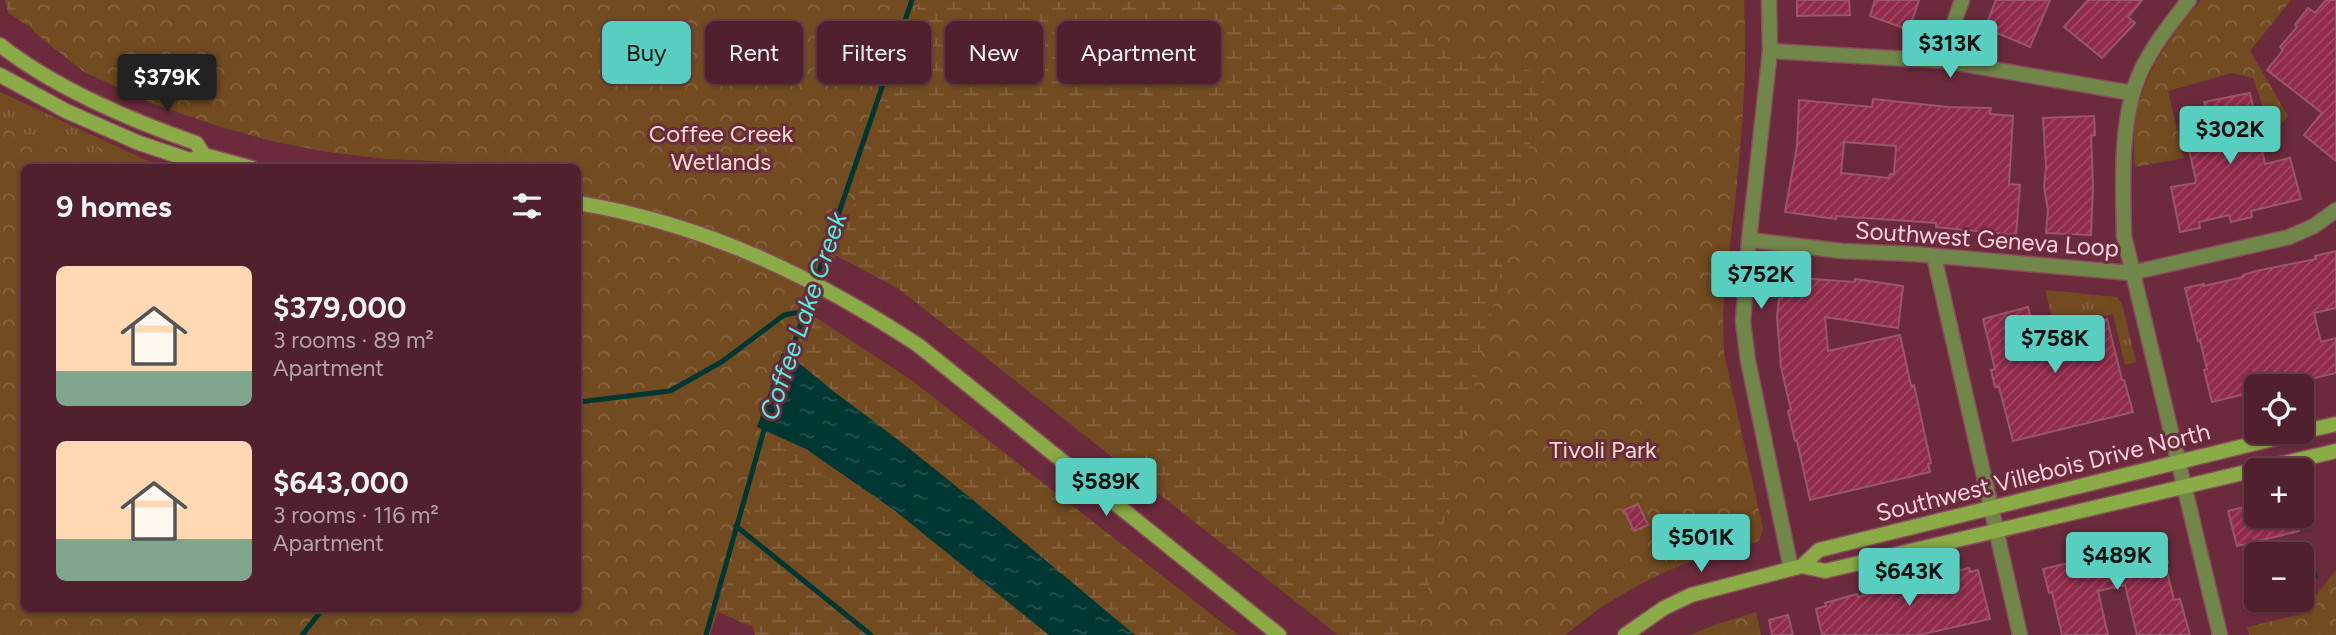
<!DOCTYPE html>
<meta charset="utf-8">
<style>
:root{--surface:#50202e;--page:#562836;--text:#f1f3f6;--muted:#b4a3aa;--line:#673e4a;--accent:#58cec0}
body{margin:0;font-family:Figtree,sans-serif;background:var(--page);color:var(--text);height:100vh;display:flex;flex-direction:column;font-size:26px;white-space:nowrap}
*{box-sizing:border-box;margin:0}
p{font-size:23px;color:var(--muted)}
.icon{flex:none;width:38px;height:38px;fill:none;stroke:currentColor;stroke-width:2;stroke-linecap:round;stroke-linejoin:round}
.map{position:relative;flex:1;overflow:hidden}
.sheet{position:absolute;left:21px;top:164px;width:560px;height:448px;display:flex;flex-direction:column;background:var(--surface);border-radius:10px;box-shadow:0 2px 5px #0004,0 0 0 2px var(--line)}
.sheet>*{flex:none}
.guide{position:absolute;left:602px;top:21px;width:665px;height:63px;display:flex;gap:14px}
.fabs{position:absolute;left:2244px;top:374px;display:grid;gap:14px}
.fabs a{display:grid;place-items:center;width:70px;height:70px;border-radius:10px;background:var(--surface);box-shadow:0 2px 5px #0004,0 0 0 2px var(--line);font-size:35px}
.price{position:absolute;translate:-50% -60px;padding:0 16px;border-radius:7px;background:var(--accent);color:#111;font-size:23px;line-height:46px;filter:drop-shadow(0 2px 4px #0008)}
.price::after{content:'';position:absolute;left:50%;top:42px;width:21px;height:16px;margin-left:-10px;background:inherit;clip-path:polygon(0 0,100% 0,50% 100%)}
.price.selected{background:#222;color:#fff}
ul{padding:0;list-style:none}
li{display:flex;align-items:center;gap:21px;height:175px;padding:0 35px}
li span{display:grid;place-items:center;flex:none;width:196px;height:140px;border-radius:10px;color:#555}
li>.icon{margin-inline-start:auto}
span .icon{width:84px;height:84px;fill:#fffc;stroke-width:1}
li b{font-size:30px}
h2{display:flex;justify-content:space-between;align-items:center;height:84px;padding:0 35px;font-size:30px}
.pill{padding:0 24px;border-radius:10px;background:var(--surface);box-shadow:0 2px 5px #0004,0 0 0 2px var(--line);font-size:24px;line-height:63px}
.pill.selected{background:var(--accent);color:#111}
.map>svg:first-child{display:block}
</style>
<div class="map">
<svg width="2336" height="635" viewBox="0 0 2336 635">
<defs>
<pattern id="grass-tufts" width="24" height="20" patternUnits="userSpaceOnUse" patternTransform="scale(1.75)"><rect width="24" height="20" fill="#724b21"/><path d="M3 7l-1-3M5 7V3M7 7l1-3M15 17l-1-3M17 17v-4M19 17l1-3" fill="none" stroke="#876441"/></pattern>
<pattern id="wetland-marsh" width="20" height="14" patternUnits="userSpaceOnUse" patternTransform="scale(1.75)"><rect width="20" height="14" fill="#724b21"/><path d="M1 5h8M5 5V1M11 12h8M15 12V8" fill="none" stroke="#876441"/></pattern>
<pattern id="park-crowns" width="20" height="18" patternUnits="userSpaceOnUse" patternTransform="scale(1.75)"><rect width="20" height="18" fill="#724b21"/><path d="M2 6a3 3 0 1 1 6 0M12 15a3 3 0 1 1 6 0" fill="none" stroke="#876441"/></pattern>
<pattern id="water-ripples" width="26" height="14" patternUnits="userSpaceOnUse" patternTransform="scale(1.75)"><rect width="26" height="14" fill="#003732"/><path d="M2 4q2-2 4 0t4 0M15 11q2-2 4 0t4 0" fill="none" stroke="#26534f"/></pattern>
<pattern id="building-hatch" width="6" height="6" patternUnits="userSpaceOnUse" patternTransform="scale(1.75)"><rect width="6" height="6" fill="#912b4c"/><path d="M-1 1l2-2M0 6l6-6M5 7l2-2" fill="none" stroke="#a14965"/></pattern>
</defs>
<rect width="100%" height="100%" fill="#6b2b3d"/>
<g fill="url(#grass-tufts)">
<path d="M0 92 163 168H24L0 313Z"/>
<path d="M2045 290 2117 297 2122 304 2136 362 2125 365 2113 314 2055 328Z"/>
</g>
<g fill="url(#wetland-marsh)">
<path d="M5 0H1723L1524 635H1338L899 289 726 197 71 53 8 13Z"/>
<path d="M578 226 806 311 910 379 1238 635H755L753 627 578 552Z"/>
</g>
<g fill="url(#park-crowns)">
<path d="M14 0H920L840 247 834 259 710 635H0V119L29 136 94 156 98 147 156 168H24V609H578V168H536L485 163 385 159 328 152 271 141 218 126 156 105 84 72 35 33Z"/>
<path d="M1318 0H1744C1750 103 1733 209 1723 311L1724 353 1763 529 1759 541 1702 557 1667 571 1633 588 1600 608 1565 635H1418L1545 76Z"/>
<path d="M2201 0H2291L2250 51 2288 116 2272 134 2253 78 2232 73 2168 91 2184 158 2135 167C2128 95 2157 53 2201 0Z"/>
<path d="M2336 570V635H2249L2247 627 2301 614Z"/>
<path d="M1756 612 1761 635H1690L1717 624Z"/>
</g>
<g fill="url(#water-ripples)">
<path d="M782 353C793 356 824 384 837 394 940 469 1037 554 1135 635H1049L894 510 806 449 757 427Z"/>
<path d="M2312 554 2318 578 2301 582V556Z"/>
</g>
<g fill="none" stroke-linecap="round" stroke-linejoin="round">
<g stroke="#003732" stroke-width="5">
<path d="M788 361 912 0"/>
<path d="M578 402 670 391 723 361 784 315 806 311"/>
<path d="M736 526 871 635"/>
<path d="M302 635 323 609"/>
<path d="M706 635 766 423"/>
</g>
</g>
<g fill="url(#building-hatch)" stroke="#9b5667" stroke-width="2" fill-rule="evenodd">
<path d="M1797 0H1849L1850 15 1797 16Z"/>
<path d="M1875 0H1919L1909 30 1870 16Z"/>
<path d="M1996 0H2050L2030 47 1985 28Z"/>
<path d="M2088 0H2142L2128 17 2135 23 2102 58 2064 27Z"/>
<path d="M2326 0H2336V161L2304 135 2322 113 2267 70 2283 50 2280 47 2297 27 2295 25 2308 8 2315 13Z"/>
<path d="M2250 93 2265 164 2290 158 2301 199 2251 211 2252 217 2231 222 2229 215 2199 222 2200 228 2180 232 2171 187 2195 183 2196 180 2181 116 2206 110 2204 102Z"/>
<path d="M1873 99 1948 107 1991 108 1990 114 2013 116 2009 184 2020 185 2016 235 1936 227V223L1836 216V219L1785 212 1797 146 1799 100 1872 107ZM1844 142 1896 146 1894 174H1890L1889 178 1841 173Z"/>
<path d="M2094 116 2095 135 2091 136 2093 185 2091 235 2046 233 2048 210 2044 186 2046 167 2043 118Z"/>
<path d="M2336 251V308L2314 313 2321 342 2336 338V373L2276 387H2256L2253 392 2212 402 2204 370 2207 369 2200 340 2198 341 2185 288 2204 284V286L2243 277V275L2256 271 2316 259 2315 256Z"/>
<path d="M1784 277 1855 282V279L1903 286 1898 328 1825 317 1828 351 1900 335 1911 386 1914 385 1931 463 1928 464 1930 472 1810 500 1797 441H1795L1788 411 1791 410 1781 367 1777 317 1779 299H1782Z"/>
<path d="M2028 307 2036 338 2107 319 2122 380H2124L2133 412 2013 441 1999 387H1995L1991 370 1995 369 1983 319Z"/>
<path d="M1638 504 1648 525 1634 531 1624 510Z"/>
<path d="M2256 504V516H2295L2299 531 2237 546 2228 511Z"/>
<path d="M2163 541 2168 563 2165 564 2174 600 2180 599 2190 635H2137L2125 585 2098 591 2108 635H2062L2052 592 2049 593 2043 569Z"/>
<path d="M1969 568 1970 572 1978 570 1990 619 1919 635H1822L1816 609 1826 606 1825 603 1857 594 1858 597 1898 587 1897 585Z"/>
<path d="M1788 615 1793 635H1772L1769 620Z"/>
</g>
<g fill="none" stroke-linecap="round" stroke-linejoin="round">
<g stroke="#884c5c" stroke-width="17">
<g id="street">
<path d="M1769 0 1770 51 1749 240 1743 322 1748 361 1791 569"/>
<path d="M2189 0C2171 23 2153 45 2141 71 2119 118 2123 185 2124 236L2220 635"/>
<path d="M1770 51 1945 61 2132 93"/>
<path d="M1945 61 1955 20 1962 0"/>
<path d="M1749 240 1842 251 1915 254 2131 273 2289 237 2314 226 2336 210"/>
<path d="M1934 256 2020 635"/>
</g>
</g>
<g stroke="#884c5c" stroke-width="17">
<g id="secondary">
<path d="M0 45C53 87 132 121 196 143L204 155"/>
<path d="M0 75 66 111 139 143 190 160 204 155 252 168"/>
<path d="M578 203C704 224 811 275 918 345L1279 635"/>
<path d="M2301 432 2336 424"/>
<path d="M1802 566 1825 571 2336 451"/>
<path d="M1625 635 1664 608 1691 595 1802 566 1819 550 2301 432"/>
</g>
</g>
<use href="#street" stroke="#71874a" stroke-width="14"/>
<use href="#secondary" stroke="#8aab45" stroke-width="14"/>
</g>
<g text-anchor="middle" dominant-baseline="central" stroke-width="6" stroke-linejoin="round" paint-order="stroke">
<g font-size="24" fill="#f2decb" stroke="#6b2b3d">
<text x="721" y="133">Coffee Creek<tspan x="721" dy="28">Wetlands</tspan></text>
<text x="1603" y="449">Tivoli Park</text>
</g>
<g font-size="24" fill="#fad1d9" stroke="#6b2b3d">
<text transform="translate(1987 239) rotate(4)">Southwest Geneva Loop</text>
<text transform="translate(2043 472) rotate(-14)">Southwest Villebois Drive North</text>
</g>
<g font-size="26" font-style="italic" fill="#4ff2e1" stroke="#6b2b3d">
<text transform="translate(803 316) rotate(-71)">Coffee Lake Creek</text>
</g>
</g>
</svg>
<div class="fabs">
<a><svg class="icon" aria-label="locate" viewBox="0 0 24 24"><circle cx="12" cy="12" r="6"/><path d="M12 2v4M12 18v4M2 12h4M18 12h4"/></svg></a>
<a>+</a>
<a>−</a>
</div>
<b class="price" style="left:1950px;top:80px">$313K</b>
<b class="price selected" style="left:167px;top:114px">$379K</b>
<b class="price" style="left:2230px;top:166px">$302K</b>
<b class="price" style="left:1761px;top:311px">$752K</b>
<b class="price" style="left:2055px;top:375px">$758K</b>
<b class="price" style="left:1106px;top:518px">$589K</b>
<b class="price" style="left:1701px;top:574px">$501K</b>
<b class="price" style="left:2117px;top:592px">$489K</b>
<b class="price" style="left:1909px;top:608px">$643K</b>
<div class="guide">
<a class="pill selected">Buy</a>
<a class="pill">Rent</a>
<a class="pill">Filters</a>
<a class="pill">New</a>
<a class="pill">Apartment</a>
</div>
<section class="sheet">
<h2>9 homes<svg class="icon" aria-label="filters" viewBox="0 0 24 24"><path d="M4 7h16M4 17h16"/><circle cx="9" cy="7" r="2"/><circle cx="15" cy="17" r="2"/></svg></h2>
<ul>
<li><span style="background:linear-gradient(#ffd9b3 75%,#7fa58c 0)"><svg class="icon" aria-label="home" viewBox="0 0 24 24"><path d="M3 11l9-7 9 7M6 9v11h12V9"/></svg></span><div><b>$379,000</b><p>3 rooms · 89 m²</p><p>Apartment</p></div></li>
<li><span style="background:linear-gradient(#ffd9b3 70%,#7fa58c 0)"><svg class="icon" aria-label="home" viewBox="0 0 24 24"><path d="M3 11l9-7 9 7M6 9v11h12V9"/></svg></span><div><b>$643,000</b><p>3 rooms · 116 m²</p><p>Apartment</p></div></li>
</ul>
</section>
</div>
